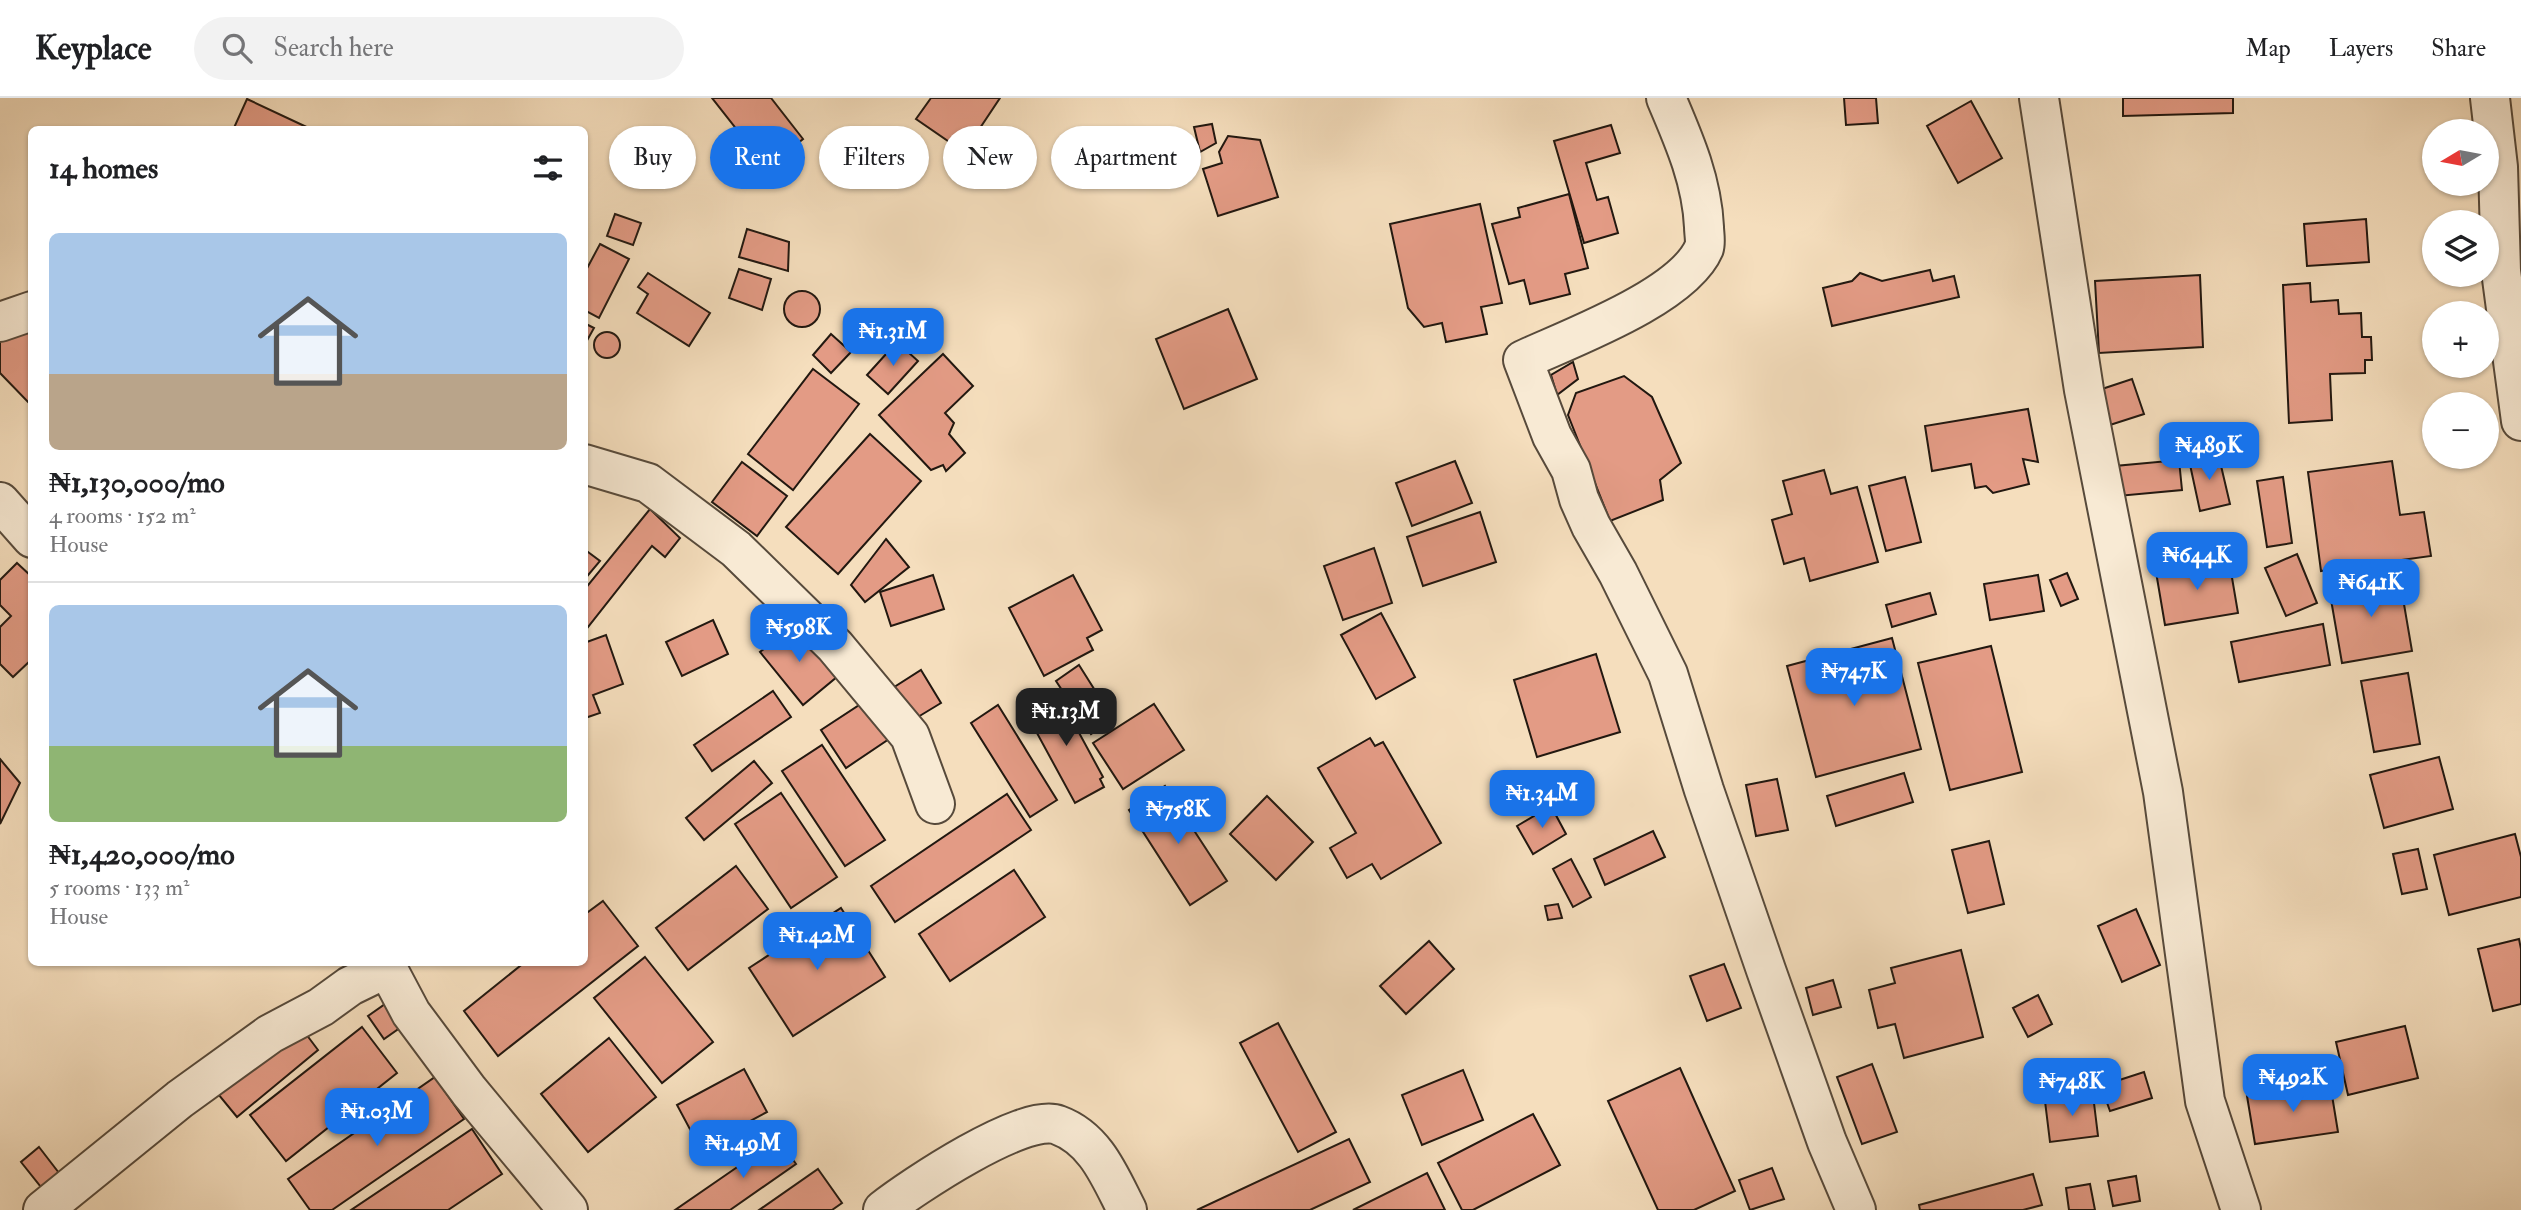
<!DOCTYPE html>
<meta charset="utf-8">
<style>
:root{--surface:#fff;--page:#f2f2f2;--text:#202124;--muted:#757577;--line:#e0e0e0;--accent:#1a73e8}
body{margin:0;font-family:"IM FELL Double Pica",serif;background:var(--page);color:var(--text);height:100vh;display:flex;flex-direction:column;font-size:26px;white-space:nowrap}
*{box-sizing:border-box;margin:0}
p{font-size:23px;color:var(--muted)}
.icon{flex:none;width:38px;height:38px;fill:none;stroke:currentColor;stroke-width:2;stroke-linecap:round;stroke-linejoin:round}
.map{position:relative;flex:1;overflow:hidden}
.sheet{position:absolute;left:28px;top:28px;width:560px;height:840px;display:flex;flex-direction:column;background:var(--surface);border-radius:10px;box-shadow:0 2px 5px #0004}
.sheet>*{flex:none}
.banner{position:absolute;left:609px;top:28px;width:665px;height:63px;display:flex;gap:14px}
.needle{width:46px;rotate:260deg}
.fabs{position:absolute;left:2422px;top:21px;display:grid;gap:14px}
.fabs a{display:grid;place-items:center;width:77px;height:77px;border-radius:50%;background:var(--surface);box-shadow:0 2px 5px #0004;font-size:35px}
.price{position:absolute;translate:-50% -60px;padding:0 16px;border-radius:14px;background:var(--accent);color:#fff;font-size:23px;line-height:46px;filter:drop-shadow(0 2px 4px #0008)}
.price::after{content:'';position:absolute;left:50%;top:42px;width:21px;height:16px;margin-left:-10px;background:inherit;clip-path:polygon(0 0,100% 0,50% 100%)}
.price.selected{background:#222;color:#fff}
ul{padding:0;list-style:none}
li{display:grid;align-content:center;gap:14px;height:371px;padding:0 21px}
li+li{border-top:2px solid var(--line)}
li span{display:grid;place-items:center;height:217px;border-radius:10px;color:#555}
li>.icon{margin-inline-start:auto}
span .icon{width:126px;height:126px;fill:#fffc;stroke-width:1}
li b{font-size:30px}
h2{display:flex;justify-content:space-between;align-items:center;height:84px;padding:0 21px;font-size:30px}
.chip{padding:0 24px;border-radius:32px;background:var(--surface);box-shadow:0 2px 5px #0004;font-size:24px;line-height:63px}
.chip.selected{background:var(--accent);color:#fff}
header{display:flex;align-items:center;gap:42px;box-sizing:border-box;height:98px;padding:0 35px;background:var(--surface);border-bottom:2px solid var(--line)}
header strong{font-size:33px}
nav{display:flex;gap:38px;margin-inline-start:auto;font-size:24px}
.search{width:490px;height:63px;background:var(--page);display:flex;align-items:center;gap:18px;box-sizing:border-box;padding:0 24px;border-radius:38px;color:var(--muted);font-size:26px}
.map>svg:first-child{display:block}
</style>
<header>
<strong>Keyplace</strong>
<div class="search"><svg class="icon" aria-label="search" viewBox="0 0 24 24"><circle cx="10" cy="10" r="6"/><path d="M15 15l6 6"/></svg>Search here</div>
<nav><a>Map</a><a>Layers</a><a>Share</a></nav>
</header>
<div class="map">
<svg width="2521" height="1112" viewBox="0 0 2521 1112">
<rect width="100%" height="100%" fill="#f5debd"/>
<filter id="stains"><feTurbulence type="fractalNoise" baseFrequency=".00286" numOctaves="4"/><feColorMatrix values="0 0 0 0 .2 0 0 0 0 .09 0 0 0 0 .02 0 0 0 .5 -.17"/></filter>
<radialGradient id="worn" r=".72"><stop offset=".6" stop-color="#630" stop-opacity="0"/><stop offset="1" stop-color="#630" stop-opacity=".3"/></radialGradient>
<g fill="#e39b85" stroke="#221810" stroke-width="2">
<path d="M712 0H771L803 41 767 70Z"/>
<path d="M931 0H1000L964 54 916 21Z"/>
<path d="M1844 0H1876L1878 25 1846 27Z"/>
<path d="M2123 0H2233V15L2123 18Z"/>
<path d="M247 1 313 32H233Z"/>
<path d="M1971 3 2002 60 1958 85 1927 28Z"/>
<path d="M1212 26 1216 45 1200 54 1194 29Z"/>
<path d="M1611 27 1620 55 1586 65 1597 102 1608 99 1618 135 1584 145 1554 43Z"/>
<path d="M1228 38 1260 42 1278 99 1218 118 1203 71 1222 65 1219 54Z"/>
<path d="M1569 96 1588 170 1565 176 1570 196 1530 206 1524 182 1509 186 1492 126 1520 119 1518 110Z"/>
<path d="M1480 106 1502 205 1481 209 1487 236 1446 244 1442 225 1424 229 1408 210 1390 126Z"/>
<path d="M615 116 641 125 633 147 607 138Z"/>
<path d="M2366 121 2369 164 2307 168 2304 126Z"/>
<path d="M747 131 789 144 788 173 739 159Z"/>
<path d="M600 146 629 161 599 220 584 212V176Z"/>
<path d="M739 171 771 181 762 212 729 200Z"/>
<path d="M1930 172 1933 183 1954 178 1959 199 1832 228 1823 190 1852 183 1860 175 1882 183Z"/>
<path d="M648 175 710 215 689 248 637 215 648 196 638 189Z"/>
<path d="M2200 177 2203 249 2099 255 2095 183Z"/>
<path d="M2310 185 2311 204 2338 202 2339 216 2361 215 2362 239H2371L2372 262H2365V275L2330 276 2332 322 2289 325 2283 187Z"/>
<circle cx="802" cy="211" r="18"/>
<path d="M1228 211 1257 281 1184 311 1156 241Z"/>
<path d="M584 225 594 230 584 248Z"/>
<path d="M32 230V303L29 305 0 275V234Z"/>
<circle cx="607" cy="247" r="13"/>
<path d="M831 236 851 254 831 275 813 257Z"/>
<path d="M897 244 918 263 888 296 867 277Z"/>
<path d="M943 256 973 288 945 315 954 325 949 336 965 355 946 373 943 367 931 372 879 317Z"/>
<path d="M1573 264 1578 281 1557 297 1551 277Z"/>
<path d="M813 271 859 306 793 392 748 356Z"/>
<path d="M1624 278 1652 299 1681 365 1660 382 1663 402 1610 423 1568 317 1576 295Z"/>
<path d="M2132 281 2144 316 2110 327 2099 292Z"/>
<path d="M2028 311 2038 364 2023 361 2029 386 1993 395 1986 388 1975 390 1971 366 1932 373 1925 328Z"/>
<path d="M870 336 921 383 838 476 786 429Z"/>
<path d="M2218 355 2230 406 2200 413 2189 362Z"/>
<path d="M2179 362 2182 392 2118 398 2115 368Z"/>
<path d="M1455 363 1472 405 1412 428 1396 385Z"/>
<path d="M2392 363 2400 417 2424 414 2431 458 2321 473 2308 374Z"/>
<path d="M742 364 787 398 757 438 712 404Z"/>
<path d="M1824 372 1831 396 1857 389 1878 464 1810 483 1804 460 1784 466 1772 422 1792 416 1783 383Z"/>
<path d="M1905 379 1921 444 1886 453 1869 388Z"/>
<path d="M2283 379 2292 445 2267 449 2257 383Z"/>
<path d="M650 411 680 440 665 459 652 448 584 534V492Z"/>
<path d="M1480 414 1496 464 1423 488 1407 439Z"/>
<path d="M886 441 909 469 865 504 851 487Z"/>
<path d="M1374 450 1392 505 1343 522 1324 468Z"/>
<path d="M584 451 600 463 584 482Z"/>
<path d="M2297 456 2317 505 2286 518 2265 470Z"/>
<path d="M2229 462 2238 515 2165 527 2156 474Z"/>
<path d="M17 465 32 479V561L13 579 0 566V529L11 518 0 507V482Z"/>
<path d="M2067 475 2078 501 2061 508 2050 482Z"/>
<path d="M933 477 944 511 891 528 880 494Z"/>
<path d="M1073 477 1102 532 1087 540 1093 552 1044 578 1009 510Z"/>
<path d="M2038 477 2044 513 1990 522 1984 486Z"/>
<path d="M2399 477 2412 553 2342 565 2329 490Z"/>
<path d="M1930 495 1936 516 1892 529 1886 507Z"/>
<path d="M1381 515 1415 579 1376 601 1341 537Z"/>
<path d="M713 522 728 556 682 578 666 544Z"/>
<path d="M796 525 838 578 803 607 760 554Z"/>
<path d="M2323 526 2330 567 2239 584 2231 544Z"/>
<path d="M606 537 623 586 593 597 600 615 585 620 584 545Z"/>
<path d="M1892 540 1921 651 1816 679 1787 568Z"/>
<path d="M1991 548 2022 674 1950 692 1918 565Z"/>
<path d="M1596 556 1620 634 1537 659 1514 582Z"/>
<path d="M1079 567 1113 621 1091 636 1056 583Z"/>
<path d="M921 572 941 605 908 625 888 593Z"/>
<path d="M2408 575 2420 646 2374 654 2361 583Z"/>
<path d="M773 593 791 619 712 673 694 647Z"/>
<path d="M1058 596 1103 679 1100 681 1104 689 1075 705 1025 613Z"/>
<path d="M870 600 895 637 846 670 821 632Z"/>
<path d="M1154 606 1184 652 1123 691 1093 645Z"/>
<path d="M998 607 1057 702 1030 719 971 625Z"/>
<path d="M1370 640 1375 648 1383 644 1441 745 1381 781 1372 766 1347 780 1330 750 1356 735 1318 670Z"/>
<path d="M822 647 885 742 845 768 782 673Z"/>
<path d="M2439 659 2453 711 2384 730 2370 677Z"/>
<path d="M0 661 20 685 0 726Z"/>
<path d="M754 663 772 685 704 742 686 720Z"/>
<path d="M1904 675 1913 704 1836 728 1827 698Z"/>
<path d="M1777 681 1788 732 1756 738 1746 687Z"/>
<path d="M1165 688 1227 783 1190 807 1129 712Z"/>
<path d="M781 695 837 779 791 810 735 726Z"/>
<path d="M1007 696 1031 732 895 824 871 788Z"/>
<path d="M1267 698 1313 744 1276 782 1230 736Z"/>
<path d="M1551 708 1566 736 1533 756 1517 728Z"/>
<path d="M1653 733 1665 759 1605 787 1594 761Z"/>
<path d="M2515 736 2521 759V799L2449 817 2434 757Z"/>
<path d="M1989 743 2004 806 1968 815 1952 752Z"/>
<path d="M2418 751 2427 791 2402 796 2393 756Z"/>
<path d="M1571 761 1591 799 1573 809 1553 771Z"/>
<path d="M736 768 768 811 688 872 656 830Z"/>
<path d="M1014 772 1045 819 950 883 919 836Z"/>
<path d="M603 803 638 848 498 958 464 913 525 864H584V817Z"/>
<path d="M1558 806 1562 820 1548 822 1545 808Z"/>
<path d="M841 810 885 879 793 938 749 870Z"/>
<path d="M2136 811 2160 867 2122 884 2098 828Z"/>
<path d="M2519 841 2521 851V906L2493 913 2478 851Z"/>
<path d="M1429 843 1454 871 1406 916 1380 888Z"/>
<path d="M1961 852 1983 939 1904 960 1895 926 1878 930 1869 892 1895 885 1891 870Z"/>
<path d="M645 859 713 944 662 985 594 900Z"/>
<path d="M1724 866 1741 910 1707 923 1690 878Z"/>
<path d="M1833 882 1841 909 1813 917 1806 890Z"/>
<path d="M2038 897 2052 926 2028 939 2013 910Z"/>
<path d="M388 904 404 927 384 941 368 918Z"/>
<path d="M1278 925 1336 1034 1298 1054 1240 945Z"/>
<path d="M300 928 318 952 237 1019 218 996Z"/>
<path d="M2405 928 2418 980 2348 997 2336 944Z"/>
<path d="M362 929 397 975 286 1063 250 1017Z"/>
<path d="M609 940 656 999 588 1054 541 996Z"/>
<path d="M1872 966 1897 1034 1862 1046 1837 979Z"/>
<path d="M1680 970 1735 1093 1694 1112H1658L1608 1003Z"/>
<path d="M744 971 767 1014 700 1050 677 1007Z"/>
<path d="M1463 972 1483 1022 1422 1047 1402 997Z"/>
<path d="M2144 974 2152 1000 2110 1013 2101 988Z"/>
<path d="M435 979 464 1021 332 1112H310L288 1081Z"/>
<path d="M2330 985 2338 1034 2255 1046 2247 998Z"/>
<path d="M2093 997 2098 1038 2050 1044 2045 1003Z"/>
<path d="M1533 1016 1560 1067 1473 1112H1462L1438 1065Z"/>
<path d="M472 1031 502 1076 448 1112H351Z"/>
<path d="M778 1041 796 1066 730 1112H675Z"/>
<path d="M1349 1041 1370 1084 1310 1112H1197Z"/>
<path d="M39 1049 59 1075 41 1089 21 1064Z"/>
<path d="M1772 1070 1784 1101 1750 1112 1739 1082Z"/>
<path d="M818 1071 842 1105 832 1112H759Z"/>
<path d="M1427 1075 1445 1112H1353Z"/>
<path d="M2033 1076 2042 1107 2023 1112H1920L1919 1107Z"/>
<path d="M2136 1078 2140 1103 2113 1108 2108 1083Z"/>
<path d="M2090 1086 2095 1112H2069L2066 1090Z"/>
</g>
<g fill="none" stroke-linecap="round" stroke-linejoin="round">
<g stroke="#574a3b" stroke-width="42">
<g id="minor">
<path d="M1666 0C1684 42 1702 83 1704 129 1704 135 1706 144 1704 150 1683 199 1571 240 1523 262L1552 338 1571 372 1579 401 1591 428 1618 475 1668 576 1704 692 1766 872 1827 1044 1856 1112"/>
<path d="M2039 0 2084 292 2163 694 2205 1003 2241 1112"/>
<path d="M2490 0 2498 69 2501 173 2521 323"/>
<path d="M0 224 32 213"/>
<path d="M584 366 648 385 736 451 835 548 910 638 935 706"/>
<path d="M0 404 32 440"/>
<path d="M384 864 411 915 469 993 568 1112"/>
<path d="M43 1112 180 1001 270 936 321 909 350 888 387 870"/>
<path d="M883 1112C911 1090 1024 1014 1058 1027 1096 1041 1110 1079 1127 1112"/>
</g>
</g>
<use href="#minor" stroke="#f8ead4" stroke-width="38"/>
</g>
<rect width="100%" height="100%" filter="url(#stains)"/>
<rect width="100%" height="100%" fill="url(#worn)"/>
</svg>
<div class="fabs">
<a><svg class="needle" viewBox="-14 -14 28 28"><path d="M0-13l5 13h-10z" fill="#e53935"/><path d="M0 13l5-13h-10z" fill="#757577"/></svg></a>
<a><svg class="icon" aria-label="layers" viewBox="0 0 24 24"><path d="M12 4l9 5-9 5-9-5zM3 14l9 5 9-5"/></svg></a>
<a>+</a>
<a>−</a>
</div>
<b class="price" style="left:893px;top:270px">₦1.31M</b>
<b class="price" style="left:2209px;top:384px">₦489K</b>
<b class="price" style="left:2197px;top:494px">₦644K</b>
<b class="price" style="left:2371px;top:521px">₦641K</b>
<b class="price" style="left:799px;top:566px">₦598K</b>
<b class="price" style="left:1854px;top:610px">₦747K</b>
<b class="price selected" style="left:1066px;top:650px">₦1.13M</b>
<b class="price" style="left:1542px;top:732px">₦1.34M</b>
<b class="price" style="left:1178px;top:748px">₦758K</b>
<b class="price" style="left:817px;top:874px">₦1.42M</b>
<b class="price" style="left:2293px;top:1016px">₦492K</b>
<b class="price" style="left:2072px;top:1020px">₦748K</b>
<b class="price" style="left:377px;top:1050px">₦1.03M</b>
<b class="price" style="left:743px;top:1082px">₦1.49M</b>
<div class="banner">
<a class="chip">Buy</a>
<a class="chip selected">Rent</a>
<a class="chip">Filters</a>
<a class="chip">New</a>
<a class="chip">Apartment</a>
</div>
<section class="sheet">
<h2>14 homes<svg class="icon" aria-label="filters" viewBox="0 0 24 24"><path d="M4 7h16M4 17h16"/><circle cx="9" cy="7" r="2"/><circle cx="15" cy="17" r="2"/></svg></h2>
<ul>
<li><span style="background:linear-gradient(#a9c7e8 65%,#b9a48a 0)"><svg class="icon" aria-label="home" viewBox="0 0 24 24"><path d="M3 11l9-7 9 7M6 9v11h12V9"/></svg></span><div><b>₦1,130,000/mo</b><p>4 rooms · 152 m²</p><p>House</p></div></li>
<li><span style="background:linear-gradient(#a9c7e8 65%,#8fb573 0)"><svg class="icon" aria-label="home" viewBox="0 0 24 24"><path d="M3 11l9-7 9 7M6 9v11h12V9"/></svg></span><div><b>₦1,420,000/mo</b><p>5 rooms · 133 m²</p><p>House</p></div></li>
</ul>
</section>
</div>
